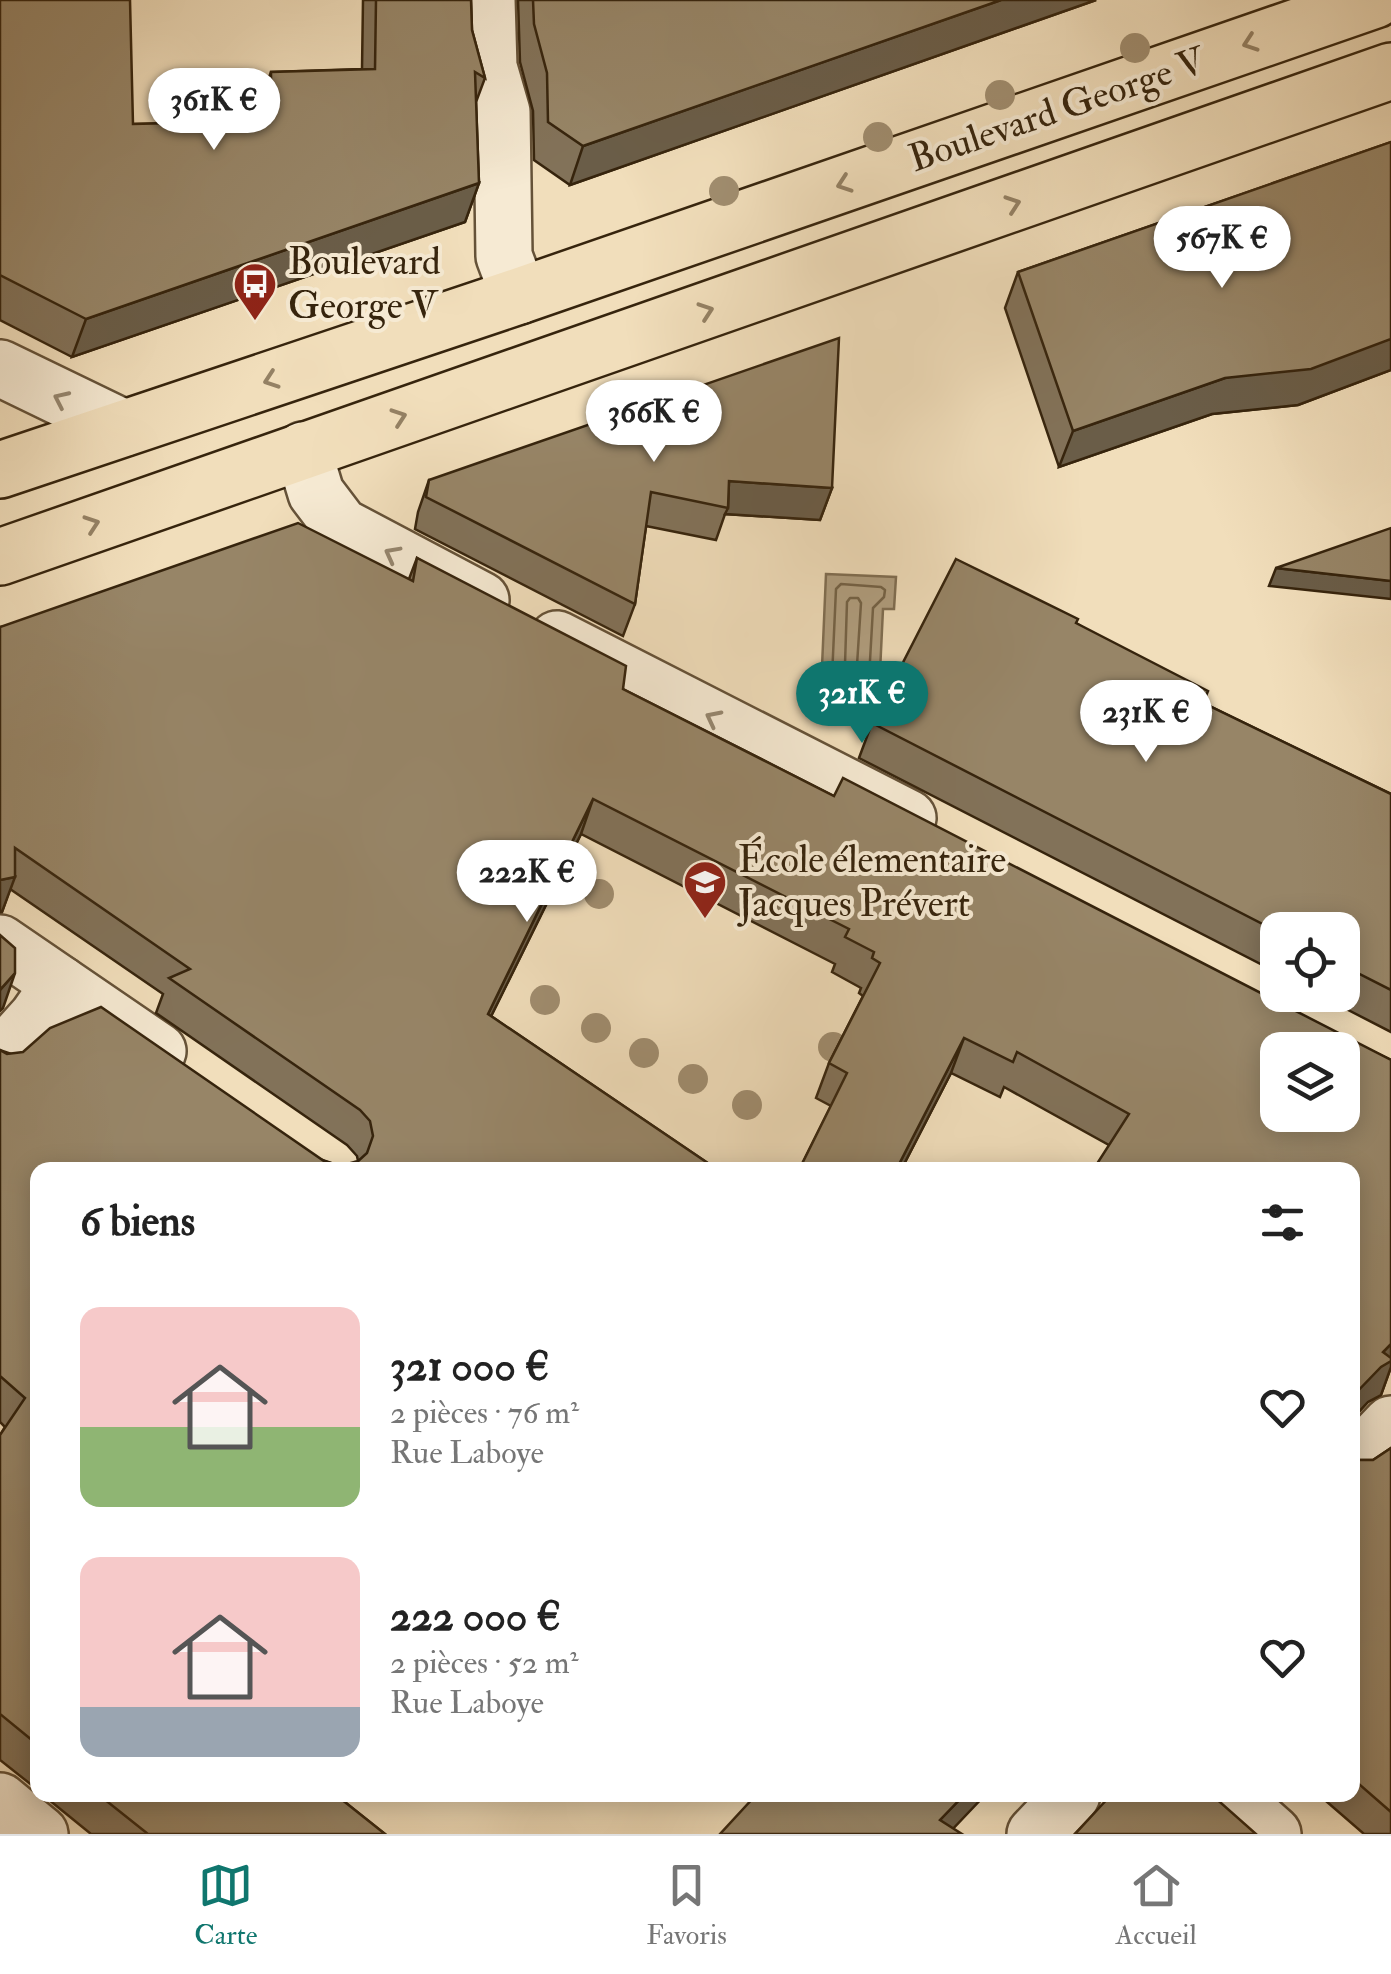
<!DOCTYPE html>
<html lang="fr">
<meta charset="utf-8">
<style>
:root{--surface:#fff;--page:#f2f2f2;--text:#222;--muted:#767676;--line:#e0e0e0;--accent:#0f766e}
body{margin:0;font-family:"IM FELL Double Pica",serif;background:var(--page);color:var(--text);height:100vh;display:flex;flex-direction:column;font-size:38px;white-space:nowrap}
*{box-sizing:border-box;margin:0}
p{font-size:32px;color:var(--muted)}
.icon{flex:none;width:55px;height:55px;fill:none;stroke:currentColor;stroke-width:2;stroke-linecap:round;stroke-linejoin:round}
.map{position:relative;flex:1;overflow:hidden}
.sheet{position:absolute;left:30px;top:1162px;width:1330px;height:640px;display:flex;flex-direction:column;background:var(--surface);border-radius:20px;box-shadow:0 5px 25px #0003}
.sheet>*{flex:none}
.tools{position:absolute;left:1260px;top:912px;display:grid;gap:20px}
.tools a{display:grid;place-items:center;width:100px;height:100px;border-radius:20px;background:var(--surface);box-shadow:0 5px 25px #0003;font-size:50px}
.price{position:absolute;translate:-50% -85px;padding:0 22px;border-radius:35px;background:#fff;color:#222;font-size:32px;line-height:65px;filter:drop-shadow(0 2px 5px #0008)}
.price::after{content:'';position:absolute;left:50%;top:60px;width:30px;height:22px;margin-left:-15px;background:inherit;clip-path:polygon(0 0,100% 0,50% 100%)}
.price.active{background:var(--accent);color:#fff}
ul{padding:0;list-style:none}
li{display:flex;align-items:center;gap:30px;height:250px;padding:0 50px}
li span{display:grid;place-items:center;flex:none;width:280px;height:200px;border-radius:20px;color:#555}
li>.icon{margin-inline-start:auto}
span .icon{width:120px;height:120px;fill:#fffc;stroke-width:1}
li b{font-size:42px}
h2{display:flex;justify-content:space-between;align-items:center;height:120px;padding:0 50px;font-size:42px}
.tabs{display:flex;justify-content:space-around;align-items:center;height:140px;border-top:2px solid var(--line);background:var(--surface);font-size:28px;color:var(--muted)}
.tabs a{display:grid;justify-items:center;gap:5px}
.tabs .active{color:var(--accent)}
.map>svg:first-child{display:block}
</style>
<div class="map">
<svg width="1391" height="1834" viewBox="0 0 1391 1834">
<rect width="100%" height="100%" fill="#f1debb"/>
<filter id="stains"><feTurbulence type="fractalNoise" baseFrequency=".002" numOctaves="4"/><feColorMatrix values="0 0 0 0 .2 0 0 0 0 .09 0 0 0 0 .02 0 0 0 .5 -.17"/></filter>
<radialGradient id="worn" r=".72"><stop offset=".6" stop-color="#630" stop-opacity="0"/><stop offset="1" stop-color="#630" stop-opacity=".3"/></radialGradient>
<path fill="#b19f80" stroke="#806e52" stroke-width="2.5" d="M826 574 896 577 894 609H883L879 693 821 690Z"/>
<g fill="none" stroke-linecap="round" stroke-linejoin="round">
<g stroke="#746246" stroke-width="2.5">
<path d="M841 584 881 587 885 590 884 597 873 608 869 678 866 682 836 681 832 677 836 589Z"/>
<path d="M850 598H858L861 603 857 665 853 669 845 664 847 602Z"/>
</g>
<g stroke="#655238" stroke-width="60">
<g id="minor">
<path d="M487 0 489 67 502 112 504 256 519 296"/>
<path d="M0 368 124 428"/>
<path d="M303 450 316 493 341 526 481 600"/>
<path d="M557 639 908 818"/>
<path d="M0 943 158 1051"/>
<path d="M0 1058 37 1017 60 984"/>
<path d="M1352 1465 1391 1424"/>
<path d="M1229 1795 1273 1834"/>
<path d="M0 1801 40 1834"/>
<path d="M1035 1834 1072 1795"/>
</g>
</g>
<g stroke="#36240d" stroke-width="60">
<g id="major">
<path d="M0 470 519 296 1375 0"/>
<path d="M0 557 1391 71"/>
</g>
</g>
<use href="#minor" stroke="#f6ead3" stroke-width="55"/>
<use href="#major" stroke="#f1debb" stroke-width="55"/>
</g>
<g fill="#a08d6f">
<circle cx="1135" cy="48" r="15"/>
<circle cx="1000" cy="95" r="15"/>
<circle cx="878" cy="137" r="15"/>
<circle cx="724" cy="191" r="15"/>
<circle cx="599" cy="894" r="15"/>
<circle cx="545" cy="1000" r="15"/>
<circle cx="596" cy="1028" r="15"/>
<circle cx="833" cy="1047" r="15"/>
<circle cx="644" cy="1053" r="15"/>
<circle cx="693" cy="1079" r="15"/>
<circle cx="747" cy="1105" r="15"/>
</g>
<g fill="#827259" stroke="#36240d" stroke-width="2.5">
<path d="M0 0 133 124 257 121V110L271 72 362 69 363 0H471L472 30 485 78 476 102 479 183 465 222 72 357 0 320Z"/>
<path d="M518 0H1096L570 185 534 160 533 111 520 62Z"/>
<path d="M1391 142V370L1298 405 1212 414 1059 467 1005 308 1018 272Z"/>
<path d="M429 480 832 488 820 520 725 514 716 540 646 526 635 604 623 636 415 529 418 512Z"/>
<path d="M417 558 623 689 834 796 1391 1060V1367L1381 1395 1368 1402 1352 1419V1170L1109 1145 1004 1087 1000 1097 951 1073 901 1170H799L831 1106 816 1098 829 1063 863 996 859 993 861 988 832 972 835 964 581 834 491 1016 718 1170H38V1790L0 1760V1435L5 1427 0 1422V1050L340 1166 358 1161 357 1156 347 1145 156 1013 163 994 10 889 2 912H0V627L409 579Z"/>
<path d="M1076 623 1203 703 1391 794V1032L1319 995H1342V930H1278V973L859 758 872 723Z"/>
<path d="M1391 1448V1834H1364L1319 1795H1352V1458L1357 1460H1373Z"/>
<path d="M43 1795H336L385 1834H91Z"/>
</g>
<g fill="#6a5d48" stroke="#36240d" stroke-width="2.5">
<path d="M1001 0H1096L570 185 583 146Z"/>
<path d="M479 183 465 222 72 357 86 319Z"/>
<path d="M1391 339V370L1298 405 1212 414 1059 467 1073 431 1225 378Z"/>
<path d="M729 481 832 488 820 520 725 514 728 508Z"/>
<path d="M1276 568 1391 581V599L1269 586Z"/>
<path d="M593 799 581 834 475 1049 488 1014Z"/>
<path d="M15 877 2 912H0V880Z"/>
<path d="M15 973 3 1008 0 1011V990Z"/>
<path d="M964 1038 951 1073 901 1170H896Z"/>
<path d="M1391 1344V1367L1381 1395 1368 1402 1352 1419V1397L1383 1352Z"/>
<path d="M964 1795H985L948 1834 940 1820Z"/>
</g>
<g fill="#978567" stroke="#36240d" stroke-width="2.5" fill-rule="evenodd">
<path d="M0 0H130L133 124 271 121V72L375 69 376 0H471L472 30 485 78 475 72 479 183 86 319 0 275Z"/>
<path d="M533 0H1001L583 146 548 122 547 73 534 24Z"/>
<path d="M1391 142V339L1311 369 1225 378 1073 431 1018 272Z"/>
<path d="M839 338 832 488 729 481 728 508 651 492 635 604 426 497 429 480Z"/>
<path d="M298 523 413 581 417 558 626 666 623 689 834 796 843 778 1391 1060V1344L1383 1352 1391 1358V1361L1381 1367 1352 1397V1170H1093L1129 1114 1017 1052 1013 1062 964 1038 896 1170H799L847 1073 829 1063 880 963 872 958 874 952 845 937 849 929 593 799 488 1014 718 1170H38V1745L0 1714V1435L25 1398 0 1376V1050L7 1054 23 1052 50 1028 101 1007 324 1161 340 1166 356 1163 367 1153 373 1136 370 1121 360 1110 169 978 190 969 15 848V877L0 880V627ZM1278 1050H1342V1115H1278Z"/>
<path d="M1391 528V581L1276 568Z"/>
<path d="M956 559 1078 619 1076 623 1208 691 1203 703 1391 794V990L1342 965V930H1278V932L872 723Z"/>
<path d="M0 935 15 948V973L0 990Z"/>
<path d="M1391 1448V1812L1352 1778V1458L1357 1460H1373Z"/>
<path d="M99 1795H336L385 1834H148Z"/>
<path d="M756 1795H964L940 1820 962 1834H720Z"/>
<path d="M1111 1795H1212L1256 1834H1075Z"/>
</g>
<defs><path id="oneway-chevron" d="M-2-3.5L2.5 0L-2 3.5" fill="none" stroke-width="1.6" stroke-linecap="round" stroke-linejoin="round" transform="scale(2.5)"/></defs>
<g stroke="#948164">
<use href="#oneway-chevron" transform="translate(1250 43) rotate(161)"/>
<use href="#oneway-chevron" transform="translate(844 184) rotate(161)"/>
<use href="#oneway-chevron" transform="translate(1013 204) rotate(-19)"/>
<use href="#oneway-chevron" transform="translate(706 311) rotate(-19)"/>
<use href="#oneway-chevron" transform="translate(271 380) rotate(161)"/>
<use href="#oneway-chevron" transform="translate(399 417) rotate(-19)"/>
<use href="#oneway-chevron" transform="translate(92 524) rotate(-19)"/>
</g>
<g stroke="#968770">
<use href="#oneway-chevron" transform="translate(61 399) rotate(-155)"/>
<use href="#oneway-chevron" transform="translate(392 554) rotate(-152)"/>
<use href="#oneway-chevron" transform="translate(713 718) rotate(-153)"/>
</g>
<defs>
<g id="bus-pin" transform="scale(2.25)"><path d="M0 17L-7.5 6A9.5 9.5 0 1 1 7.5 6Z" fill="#8f2418" stroke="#f6ead3"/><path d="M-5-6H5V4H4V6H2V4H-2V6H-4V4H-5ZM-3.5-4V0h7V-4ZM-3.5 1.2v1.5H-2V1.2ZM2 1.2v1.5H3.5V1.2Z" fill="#fff"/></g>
<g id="school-pin" transform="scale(2.25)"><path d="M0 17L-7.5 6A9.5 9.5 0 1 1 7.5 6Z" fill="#8f2418" stroke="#f6ead3"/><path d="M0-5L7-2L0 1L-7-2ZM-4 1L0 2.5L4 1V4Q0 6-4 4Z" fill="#fff"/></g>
</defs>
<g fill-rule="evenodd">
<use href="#bus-pin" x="255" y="284"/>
<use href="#school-pin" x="705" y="882"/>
</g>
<g text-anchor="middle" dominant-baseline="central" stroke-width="8" stroke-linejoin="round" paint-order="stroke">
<g font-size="38" fill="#36240d" stroke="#f6ead3">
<text transform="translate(1057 110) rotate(-19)">Boulevard George V</text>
</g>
<g font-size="38" fill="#36240d" stroke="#f6ead3" text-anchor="start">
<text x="288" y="262">Boulevard<tspan x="288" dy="44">George V</tspan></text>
<text x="738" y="860">École élementaire<tspan x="738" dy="44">Jacques Prévert</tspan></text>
</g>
</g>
<rect width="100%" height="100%" filter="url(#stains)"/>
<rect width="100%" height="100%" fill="url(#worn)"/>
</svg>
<div class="tools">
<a><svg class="icon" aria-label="locate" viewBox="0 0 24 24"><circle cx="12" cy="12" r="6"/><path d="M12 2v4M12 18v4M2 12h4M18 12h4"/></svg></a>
<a><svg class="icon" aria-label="layers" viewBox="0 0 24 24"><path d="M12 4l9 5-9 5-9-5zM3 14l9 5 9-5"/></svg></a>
</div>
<b class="price" style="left:214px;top:153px">361K €</b>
<b class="price" style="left:1222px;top:291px">567K €</b>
<b class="price" style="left:654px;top:465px">366K €</b>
<b class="price active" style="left:862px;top:746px">321K €</b>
<b class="price" style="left:1146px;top:765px">231K €</b>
<b class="price" style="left:527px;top:925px">222K €</b>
<section class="sheet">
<h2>6 biens<svg class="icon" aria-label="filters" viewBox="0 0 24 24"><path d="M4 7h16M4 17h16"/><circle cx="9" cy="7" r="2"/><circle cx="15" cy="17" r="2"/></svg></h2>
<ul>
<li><span style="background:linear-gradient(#f6c9c9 60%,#8fb573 0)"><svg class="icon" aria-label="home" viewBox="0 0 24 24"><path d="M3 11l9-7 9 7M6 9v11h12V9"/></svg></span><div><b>321 000 €</b><p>2 pièces · 76 m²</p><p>Rue Laboye</p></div><svg class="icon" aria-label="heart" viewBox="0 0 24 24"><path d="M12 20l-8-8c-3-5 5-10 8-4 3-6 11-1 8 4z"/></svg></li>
<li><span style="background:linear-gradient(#f6c9c9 75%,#9aa5b1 0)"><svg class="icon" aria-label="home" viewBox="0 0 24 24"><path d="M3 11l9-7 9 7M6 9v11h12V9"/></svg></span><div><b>222 000 €</b><p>2 pièces · 52 m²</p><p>Rue Laboye</p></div><svg class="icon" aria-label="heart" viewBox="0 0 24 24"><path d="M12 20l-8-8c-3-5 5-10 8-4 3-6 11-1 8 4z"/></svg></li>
</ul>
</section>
</div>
<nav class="tabs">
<a class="active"><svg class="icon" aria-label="map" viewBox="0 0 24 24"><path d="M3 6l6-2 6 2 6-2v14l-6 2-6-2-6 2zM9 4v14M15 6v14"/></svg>Carte</a>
<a><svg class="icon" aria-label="saved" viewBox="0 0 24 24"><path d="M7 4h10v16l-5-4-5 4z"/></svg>Favoris</a>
<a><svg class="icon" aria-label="home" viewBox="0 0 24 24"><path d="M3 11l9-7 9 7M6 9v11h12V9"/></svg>Accueil</a>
</nav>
